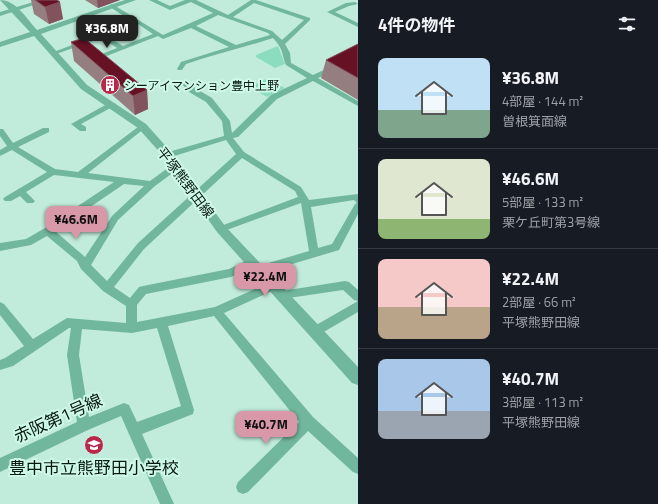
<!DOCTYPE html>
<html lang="ja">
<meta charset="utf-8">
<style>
:root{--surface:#171b24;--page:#20242c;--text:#f1f3f6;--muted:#9ea1a6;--line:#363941;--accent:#d898a8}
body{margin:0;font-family:"Titillium Web","Noto Sans JP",sans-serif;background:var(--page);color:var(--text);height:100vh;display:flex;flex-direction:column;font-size:15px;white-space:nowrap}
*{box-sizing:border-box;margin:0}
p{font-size:13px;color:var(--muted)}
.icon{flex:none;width:22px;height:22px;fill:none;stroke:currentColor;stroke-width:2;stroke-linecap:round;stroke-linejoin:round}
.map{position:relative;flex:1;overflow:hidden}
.details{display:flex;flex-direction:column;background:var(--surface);width:300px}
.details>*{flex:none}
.price{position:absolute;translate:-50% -34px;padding:0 9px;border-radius:8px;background:var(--accent);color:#111;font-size:13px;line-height:26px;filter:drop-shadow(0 1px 2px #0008)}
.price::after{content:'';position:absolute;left:50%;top:24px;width:12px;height:9px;margin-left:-6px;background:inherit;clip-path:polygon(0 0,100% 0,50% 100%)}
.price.selected{background:#222;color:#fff}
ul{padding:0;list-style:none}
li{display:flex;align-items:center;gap:12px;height:100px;padding:0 20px}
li+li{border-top:1px solid var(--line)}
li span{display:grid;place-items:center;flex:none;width:112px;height:80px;border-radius:8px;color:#555}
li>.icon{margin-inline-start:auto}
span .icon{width:48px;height:48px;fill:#fffc;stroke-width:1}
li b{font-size:17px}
h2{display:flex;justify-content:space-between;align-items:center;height:48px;padding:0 20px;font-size:17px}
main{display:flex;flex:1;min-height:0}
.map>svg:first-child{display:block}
</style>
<main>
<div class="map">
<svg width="358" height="504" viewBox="0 0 358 504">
<rect width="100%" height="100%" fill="#c1ecdb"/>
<g fill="#8cdcc0">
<path d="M278 46 285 64 275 68 256 57V55Z"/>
<path d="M266 79 285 88 267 97 246 85 253 82 256 84Z"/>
</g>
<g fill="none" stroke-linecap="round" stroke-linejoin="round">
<g fill="#71b79e" fill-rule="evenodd">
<path d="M40 0H49L0 16V12Z"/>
<path d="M149 0H157L170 6 185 0H196L228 15 251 0H256L310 18V20L285 44 290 53 291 63 313 75 358 54V59L318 78 358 101V106L313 81 277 99 238 137 233 138 244 152 301 187 309 200 358 194V214L339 250 259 274 255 273 254 270 255 267 309 251 301 203 224 231H218L216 229 218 227 298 197 295 191 242 158 144 249 114 287 130 298 139 287 143 286 229 269 248 260H256L257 263 256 266 231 277 146 294 137 305V322L215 307 268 283 272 282 276 283 277 286 276 289 224 313 313 417 358 458V474L353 472 308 431 248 492 243 494 238 492 236 487 238 482 299 422 214 316 168 326 194 410 193 414 142 434 174 504H160L121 416 88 430 0 472V458L77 422 67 355 71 328H69L13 366 0 370V360L5 358 24 346 0 315V302L4 304 33 339 67 318 126 323V306L103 291 81 269 77 261 47 236 31 245 0 251V243L26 239 45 228 114 182 54 175 26 192 35 201 33 203H27L20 196 11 201H5L3 199 5 197 47 172 12 150 0 156V150L7 146 0 136V129H3L13 143 43 128H49V132L18 147 55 169 78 172 142 124 146 126 145 128 88 173 150 181 172 165H178L179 167 178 169 155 186 118 220 91 265 107 281 138 243 236 154 226 140 171 157H165L164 155 165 153 224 136 222 121 206 102 189 92 182 84 183 82H189L195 88 212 98 230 121 232 133 271 95 307 78 286 65C281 52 284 50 273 38 243 48 215 54 186 64L182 70H178L177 69 181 62 229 47 191 28 163 39 158 36 104 57 102 56V54L117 48 102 38 56 54 51 53 133 22 110 7V5L112 4 163 35 213 13 191 2 170 10ZM254 3 304 20 282 40 272 31 233 17ZM218 15 268 33 270 35 236 45 196 26ZM138 24 153 34 123 46 107 36ZM124 184 144 186 112 216 85 257 55 231ZM354 200 357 203 355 204 332 244 318 248 311 207ZM157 328 181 406 137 422 129 405 124 403 89 417 79 355 82 329 132 333Z"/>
<path d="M346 3 355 2 358 4 349 6 335 12 358 23V27L327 12Z"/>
<path d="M109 103H115L116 105 81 124 86 127V131H80L71 124Z"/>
<path d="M345 281 349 282 358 290V312L315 337 311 336 309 332 311 328 358 301 354 300 343 290 282 299 278 298 277 295 278 292 282 291Z"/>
</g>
<path fill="#71b79e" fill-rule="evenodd" d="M0 0C16 0 27 19 37 30L125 0H136L41 34 87 85 146 124 172 153 225 226 358 367V385L352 383 217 232 164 157 138 128 81 89 34 36 0 47V42L30 32Z"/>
</g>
<g fill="#947e80">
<path d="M31 0H57L63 19 49 24 34 14Z"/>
<path d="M85 0H120L98 8Z"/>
<path d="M71 42 147 90 148 109 135 115 74 61Z"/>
<path d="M358 44V100L321 78 326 60Z"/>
</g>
<g fill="#82535c">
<path d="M97 0H120L98 8Z"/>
<path d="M60 2 63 19 49 24 45 7Z"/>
<path d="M147 90 148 109 135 115 133 96Z"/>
</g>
<g fill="#671125" stroke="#82535c">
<path d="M35 0H57L60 2 45 7Z"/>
<path d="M84 38 147 90 133 96 71 42Z"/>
<path d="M358 44V78L326 60Z"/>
</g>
<defs>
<g id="building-disc" transform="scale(1)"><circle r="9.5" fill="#b92849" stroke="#cef9e8"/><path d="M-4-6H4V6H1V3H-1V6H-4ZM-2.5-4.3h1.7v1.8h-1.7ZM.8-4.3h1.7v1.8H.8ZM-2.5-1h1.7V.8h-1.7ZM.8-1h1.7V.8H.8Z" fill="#fff"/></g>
<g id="school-disc" transform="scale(1)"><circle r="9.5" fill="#b92849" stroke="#cef9e8"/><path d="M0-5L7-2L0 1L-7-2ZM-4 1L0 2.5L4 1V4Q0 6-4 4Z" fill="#fff"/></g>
</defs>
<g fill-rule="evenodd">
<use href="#building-disc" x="110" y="85"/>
<use href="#school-disc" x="94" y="445"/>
</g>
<g text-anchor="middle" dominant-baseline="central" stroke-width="4" stroke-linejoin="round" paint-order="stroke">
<g font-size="12" fill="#081812" stroke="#cef9e8" text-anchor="start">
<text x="124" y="85">シーアイマンション豊中上野</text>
</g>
<g font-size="14" fill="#081812" stroke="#cef9e8">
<text transform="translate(186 182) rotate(53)">平塚熊野田線</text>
</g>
<g font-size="17" fill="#081812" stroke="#cef9e8">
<text transform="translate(58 418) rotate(-24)">赤阪第1号線</text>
</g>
<g font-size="17" fill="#081812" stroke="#cef9e8">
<text x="94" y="468">豊中市立熊野田小学校</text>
</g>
</g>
</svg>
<b class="price selected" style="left:107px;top:49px">¥36.8M</b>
<b class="price" style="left:76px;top:240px">¥46.6M</b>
<b class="price" style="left:265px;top:297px">¥22.4M</b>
<b class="price" style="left:266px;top:445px">¥40.7M</b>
</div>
<section class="details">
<h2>4件の物件<svg class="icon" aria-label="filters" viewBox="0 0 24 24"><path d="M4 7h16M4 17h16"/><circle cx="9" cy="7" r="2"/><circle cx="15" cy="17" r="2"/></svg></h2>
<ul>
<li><span style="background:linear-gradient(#bfe0f5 65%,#7fa58c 0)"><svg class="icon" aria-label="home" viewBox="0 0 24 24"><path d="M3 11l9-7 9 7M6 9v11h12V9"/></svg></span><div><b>¥36.8M</b><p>4部屋 · 144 m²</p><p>曽根箕面線</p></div></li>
<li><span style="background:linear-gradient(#dfe7d0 75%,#8fb573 0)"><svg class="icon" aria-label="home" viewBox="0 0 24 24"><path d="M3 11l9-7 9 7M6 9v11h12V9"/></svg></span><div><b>¥46.6M</b><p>5部屋 · 133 m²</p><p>栗ケ丘町第3号線</p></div></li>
<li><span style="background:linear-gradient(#f6c9c9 60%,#b9a48a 0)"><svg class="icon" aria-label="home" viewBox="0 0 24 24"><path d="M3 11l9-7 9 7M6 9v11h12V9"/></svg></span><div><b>¥22.4M</b><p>2部屋 · 66 m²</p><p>平塚熊野田線</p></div></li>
<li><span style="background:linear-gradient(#a9c7e8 65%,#9aa5b1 0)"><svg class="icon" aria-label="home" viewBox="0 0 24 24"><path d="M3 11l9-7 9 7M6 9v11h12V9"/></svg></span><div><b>¥40.7M</b><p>3部屋 · 113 m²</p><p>平塚熊野田線</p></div></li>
</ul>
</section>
</main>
